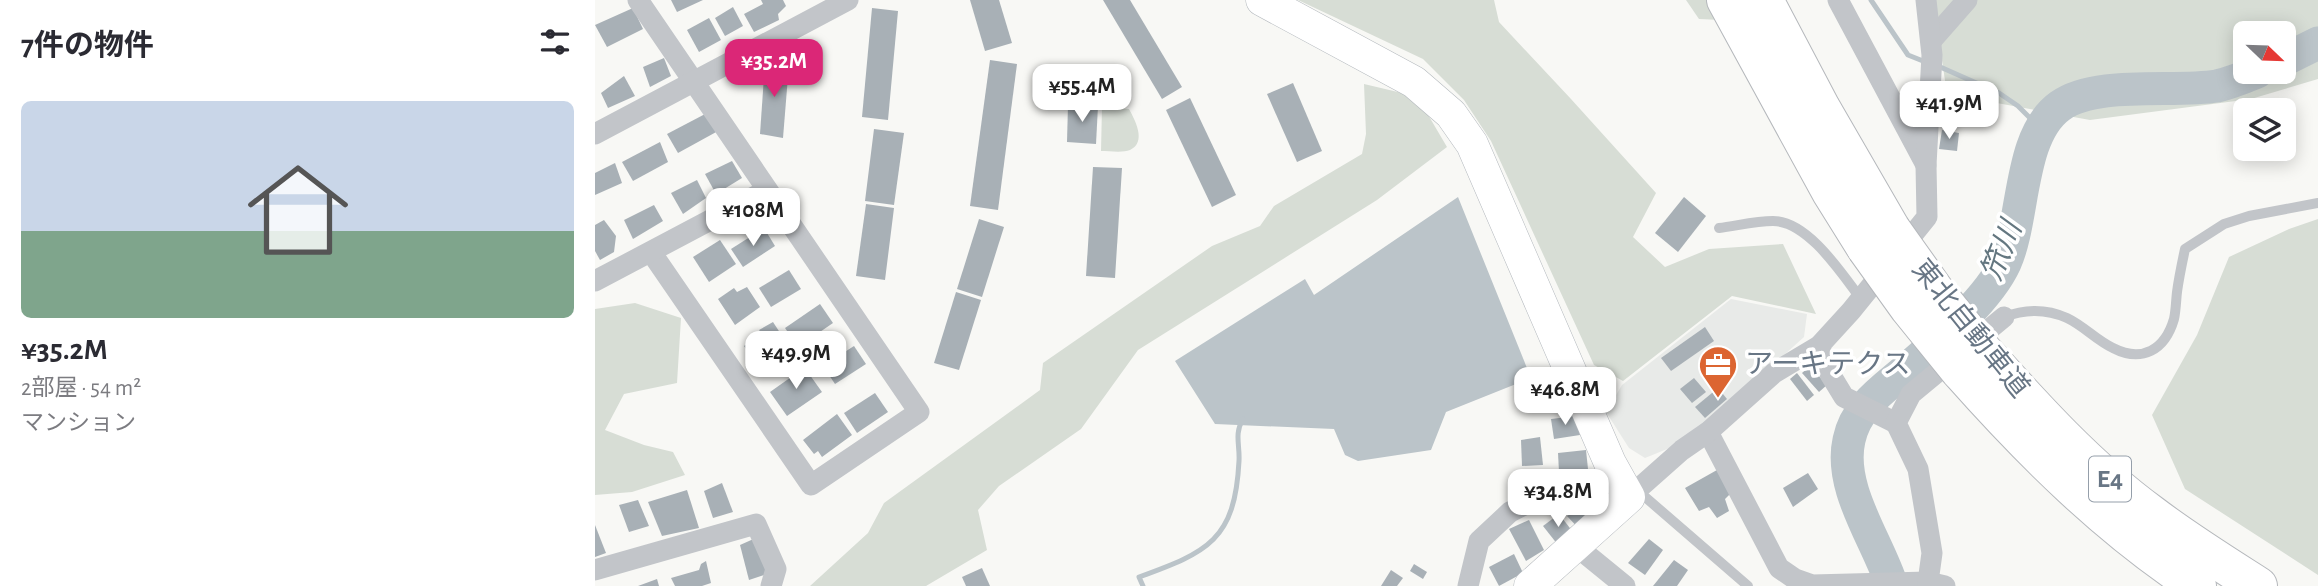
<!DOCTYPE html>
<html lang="ja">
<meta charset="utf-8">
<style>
:root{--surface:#fff;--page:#f7f7f7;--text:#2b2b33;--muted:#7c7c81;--line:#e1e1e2;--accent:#db2777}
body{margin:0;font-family:"Alegreya Sans","Noto Sans JP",sans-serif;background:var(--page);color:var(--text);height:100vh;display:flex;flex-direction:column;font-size:26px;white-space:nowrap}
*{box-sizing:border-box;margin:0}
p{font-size:23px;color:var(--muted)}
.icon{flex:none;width:38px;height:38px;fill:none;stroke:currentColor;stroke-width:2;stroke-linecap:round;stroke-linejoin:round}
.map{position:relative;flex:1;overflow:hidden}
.details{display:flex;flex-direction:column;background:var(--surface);width:595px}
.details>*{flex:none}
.needle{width:46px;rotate:113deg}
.fabs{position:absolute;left:1638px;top:21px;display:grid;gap:14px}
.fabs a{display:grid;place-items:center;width:63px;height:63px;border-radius:10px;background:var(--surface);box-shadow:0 4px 18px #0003;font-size:35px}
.price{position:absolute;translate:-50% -60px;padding:0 16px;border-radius:14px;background:#fff;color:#222;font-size:23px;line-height:46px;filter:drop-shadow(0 2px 4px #0008)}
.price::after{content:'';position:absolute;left:50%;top:42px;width:21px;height:16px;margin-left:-10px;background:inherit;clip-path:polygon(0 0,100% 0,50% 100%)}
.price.on{background:var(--accent);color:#fff}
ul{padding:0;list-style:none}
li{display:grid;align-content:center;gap:14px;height:371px;padding:0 21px}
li+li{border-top:2px solid var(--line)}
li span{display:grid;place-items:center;height:217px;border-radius:10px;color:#555}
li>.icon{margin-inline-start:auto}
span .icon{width:126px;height:126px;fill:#fffc;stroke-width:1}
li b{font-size:30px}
h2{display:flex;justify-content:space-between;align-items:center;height:84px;padding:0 21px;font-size:30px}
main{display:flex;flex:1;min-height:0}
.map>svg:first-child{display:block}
</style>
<main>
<section class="details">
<h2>7件の物件<svg class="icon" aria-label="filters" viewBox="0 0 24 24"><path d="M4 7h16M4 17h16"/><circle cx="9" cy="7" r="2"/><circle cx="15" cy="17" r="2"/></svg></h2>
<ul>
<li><span style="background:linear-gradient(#c9d6e8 60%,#7fa58c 0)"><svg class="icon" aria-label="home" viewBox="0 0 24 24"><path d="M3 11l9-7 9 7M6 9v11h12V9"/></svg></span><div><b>¥35.2M</b><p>2部屋 · 54 m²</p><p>マンション</p></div></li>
</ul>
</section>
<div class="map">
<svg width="1723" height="586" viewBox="0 0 1723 586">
<rect width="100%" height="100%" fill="#f8f8f5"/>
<path fill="#e8eae8" d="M1136 299 1212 314 1209 337 1145 395 1082 445 1050 458 1034 448 1011 412 1027 385Z"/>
<g fill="#d7ddd5" fill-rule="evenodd">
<path d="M703 0H899L904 22 976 99 1061 193 1038 237 1070 267 1114 249 1188 244 1221 314 1137 296 1028 381 999 365 896 141 869 100 828 59Z"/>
<path d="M1091 0H1115L1126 20 1104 19Z"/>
<path d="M1338 0H1723V79L1656 99 1495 120 1352 94ZM1650 33H1689V72H1650Z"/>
<path d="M769 84 807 93 832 113 852 147 782 200 543 350 486 429 404 486 383 510 392 550 331 586H215L273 533 289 503 445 390 448 363 617 246 665 226 679 206 767 154 771 134Z"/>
<path d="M507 107 534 109C540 120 552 142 535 150 528 153 514 151 506 151Z"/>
<path d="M1723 219V575L1590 489 1557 415 1602 335 1634 257 1694 229Z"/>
<path d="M40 303 86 318 82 383 29 394 10 430 49 445 78 452 90 475 37 492 0 495V309Z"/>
</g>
<path fill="#bbc4c9" d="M863 197 936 378 851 412 836 450 763 461 750 455 739 429 620 424 580 361 710 279 719 295Z"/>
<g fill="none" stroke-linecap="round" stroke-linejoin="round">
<g stroke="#bbc4c9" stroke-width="5">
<path d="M1276 0 1313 55 1333 63"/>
<path d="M1343 66 1404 93 1423 106 1445 128"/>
<path d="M548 586 544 577C613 552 640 540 644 461 645 445 639 434 648 419"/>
</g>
<g stroke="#bbc4c9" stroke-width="33">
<path d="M1689 60 1723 43"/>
<path d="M1297 586C1283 541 1243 489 1254 440 1261 406 1289 389 1313 368 1344 341 1393 300 1410 263 1430 219 1423 136 1465 106 1501 80 1579 93 1622 86 1636 83 1650 77 1662 72"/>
</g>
</g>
<g fill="#a8b0b6">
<path d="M76 0H108L82 12Z"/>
<path d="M166 0H188L191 6 183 14 184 20 159 32 149 14 168 4Z"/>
<path d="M375 0H404L417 43 390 51Z"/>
<path d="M508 0H535L587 87 567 99Z"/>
<path d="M138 7 148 26 130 36 120 18Z"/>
<path d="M38 8 48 29 12 47 0 25Z"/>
<path d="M277 8 303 11 293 120 267 117Z"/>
<path d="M114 18 126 40 104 52 92 30Z"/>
<path d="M69 58 76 76 55 87 48 67Z"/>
<path d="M395 60 422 64 403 210 375 206Z"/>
<path d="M170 62 194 64 188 138 165 134Z"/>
<path d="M29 76 40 96 13 108 6 93Z"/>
<path d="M698 83 727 151 702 162 672 94Z"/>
<path d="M595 98 641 195 617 207 571 110Z"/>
<path d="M473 105 503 106 501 144 472 142Z"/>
<path d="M112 113 123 131 83 153 72 134Z"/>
<path d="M279 129 309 133 299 205 270 201Z"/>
<path d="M1347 130 1364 133 1362 151 1344 149Z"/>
<path d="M65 142 73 162 38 181 27 162Z"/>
<path d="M137 161 147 178 121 194 110 174Z"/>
<path d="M20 163 27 183 0 195V173Z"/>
<path d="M498 167 527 168 520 278 491 276Z"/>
<path d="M102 180 111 198 88 214 76 193Z"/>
<path d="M1089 197 1111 216 1083 252 1060 233Z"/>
<path d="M271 204 299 208 290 280 261 276Z"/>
<path d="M59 205 68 221 38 239 29 220Z"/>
<path d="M384 219 409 227 387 297 362 289Z"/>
<path d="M9 220 21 236 19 252 5 260 0 251V225Z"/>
<path d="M169 228 180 246 148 267 136 249Z"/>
<path d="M125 240 141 264 114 282 98 257Z"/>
<path d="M194 270 206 289 176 307 164 288Z"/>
<path d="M152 287 165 307 140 325 123 299 139 288 142 292Z"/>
<path d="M361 292 386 300 364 370 339 363Z"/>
<path d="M225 304 238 323 203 347 190 328Z"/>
<path d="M178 322 195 348 165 369 149 346 167 334 164 330Z"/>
<path d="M1110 327 1119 341 1076 371 1066 358Z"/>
<path d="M259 346 271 364 240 384 228 366Z"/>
<path d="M207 364 227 392 192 416 175 392 199 375 196 371Z"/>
<path d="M1215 366 1232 385 1224 392 1207 373Z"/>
<path d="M1202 373 1219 395 1212 401 1195 379Z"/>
<path d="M1099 378 1111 392 1097 403 1085 389Z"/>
<path d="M1123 388 1132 399 1110 418 1100 407Z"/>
<path d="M280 393 293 412 262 433 249 413Z"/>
<path d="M242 414 257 435 227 457 223 451 219 454 208 440Z"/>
<path d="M981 416 985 435 959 439 956 419Z"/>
<path d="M945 437 948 465 927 466 926 440Z"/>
<path d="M991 450 993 469 964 472 963 453Z"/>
<path d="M1122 470 1135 494 1130 499 1134 511 1122 518 1114 507 1104 511 1090 488Z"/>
<path d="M1213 473 1223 489 1198 507 1188 488Z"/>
<path d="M127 483 138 512 118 518 109 491Z"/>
<path d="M92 490 104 528 67 536 53 502Z"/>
<path d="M43 500 54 526 34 532 24 505Z"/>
<path d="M993 504 1002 517 986 531 972 516Z"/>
<path d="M964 514 978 532 963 545 948 526Z"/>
<path d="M934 520 949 550 931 561 914 529Z"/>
<path d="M0 525 11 553 0 557Z"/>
<path d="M163 537 172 574 154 580 145 545Z"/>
<path d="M1054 539 1068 550 1050 575 1033 563Z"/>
<path d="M919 554 928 573 904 586 894 567Z"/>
<path d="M1079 560 1093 570 1082 586H1058Z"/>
<path d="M111 561 116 583 107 586H80L76 578 104 570 106 564Z"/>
<path d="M819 564 832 572 828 579 815 571Z"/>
<path d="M387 568 395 586H371L367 577Z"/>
<path d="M796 570 808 578 802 586H786Z"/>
<path d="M62 579 64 586H43Z"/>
</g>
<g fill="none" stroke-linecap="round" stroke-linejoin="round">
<g stroke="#b4b9be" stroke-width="33">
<path id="secondary" d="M667 0 819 82 856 114 877 144 1015 463 1034 497 935 586"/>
</g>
<g stroke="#b5b8bc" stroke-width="40">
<g id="highway">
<path d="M1131 0 1236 192 1271 248"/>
<path d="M1169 0 1226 108 1296 229"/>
<path d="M1387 350C1439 408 1493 468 1556 514 1590 540 1627 563 1663 586"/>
<path d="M1365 371C1436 451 1512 527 1602 586"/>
</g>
</g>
<g stroke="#c2c5c9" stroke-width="10">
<path d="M1124 228C1141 226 1160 221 1178 221 1213 221 1247 274 1266 299"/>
<path d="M1409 317C1430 309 1452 309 1472 318 1489 326 1501 340 1518 348 1547 363 1570 350 1579 319 1581 310 1581 300 1582 292 1584 277 1587 263 1590 249L1629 224 1654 216 1723 203"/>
<path d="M1042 490 1153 586"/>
</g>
<g stroke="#c2c5c9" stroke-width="21">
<path d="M43 0 324 412 216 485 56 252"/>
<path d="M1243 0 1331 165"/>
<path d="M1336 41 1372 0"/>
<path d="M0 134 253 0"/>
<path d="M0 281 172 190"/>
<path d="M1224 346 1235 374 1249 397 1301 423"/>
<path d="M1113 432 1184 568 1200 579 1217 585 1333 582"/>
<path d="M981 546 1030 586"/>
<path d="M0 570 161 524 181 569 176 586"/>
<path d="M873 586 884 541 915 512 955 492 991 490 1034 497 1087 450 1113 432 1179 373 1224 346 1256 311 1332 217 1331 165 1337 55 1331 0"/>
<path d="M1350 586 1333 582 1337 553 1323 469 1301 423 1316 394 1409 317"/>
</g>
<use href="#secondary" stroke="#fff" stroke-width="32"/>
<use href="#highway" stroke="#fff" stroke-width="38"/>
<g stroke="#b5b8bc" stroke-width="40" stroke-linecap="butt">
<g id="highway-bridge">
<path d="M1296 229 1340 291 1387 350"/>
<path d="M1271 248 1314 308 1365 371"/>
</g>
</g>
<use href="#highway-bridge" stroke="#fff" stroke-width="38"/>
</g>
<defs>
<g id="office-pin" transform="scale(2.0125)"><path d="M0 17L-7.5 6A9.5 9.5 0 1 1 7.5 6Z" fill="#dc6531" stroke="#fff"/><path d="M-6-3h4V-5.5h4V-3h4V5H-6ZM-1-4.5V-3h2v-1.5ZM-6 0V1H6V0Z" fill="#fff"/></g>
</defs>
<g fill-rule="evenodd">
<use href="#office-pin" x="1123" y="365"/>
</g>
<g text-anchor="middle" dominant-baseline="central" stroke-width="7" stroke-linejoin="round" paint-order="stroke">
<rect fill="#fff" stroke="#959faa" stroke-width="2" x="1494" y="456.5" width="42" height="45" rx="5"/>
<g font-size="26" font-weight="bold" fill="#687685">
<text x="1515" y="479">E4</text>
</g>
<g font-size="28" fill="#687685" stroke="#fff">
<text transform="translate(1375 329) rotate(51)">東北自動車道</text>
</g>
<g font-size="28" fill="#687685" stroke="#fff" text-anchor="start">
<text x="1150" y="365">アーキテクス</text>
</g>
<g font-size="30" font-style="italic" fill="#647780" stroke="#fff">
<text transform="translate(1407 251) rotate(-68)">笊川</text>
</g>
</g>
</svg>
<div class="fabs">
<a><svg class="needle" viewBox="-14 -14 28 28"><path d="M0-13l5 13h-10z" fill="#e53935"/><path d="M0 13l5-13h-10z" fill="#7c7c81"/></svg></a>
<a><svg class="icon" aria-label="layers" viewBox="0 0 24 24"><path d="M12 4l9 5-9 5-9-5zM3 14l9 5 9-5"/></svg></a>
</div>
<b class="price on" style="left:179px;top:99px">¥35.2M</b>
<b class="price" style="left:487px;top:124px">¥55.4M</b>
<b class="price" style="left:1354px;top:141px">¥41.9M</b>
<b class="price" style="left:158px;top:248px">¥108M</b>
<b class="price" style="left:201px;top:391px">¥49.9M</b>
<b class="price" style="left:970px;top:427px">¥46.8M</b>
<b class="price" style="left:963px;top:529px">¥34.8M</b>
</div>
</main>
